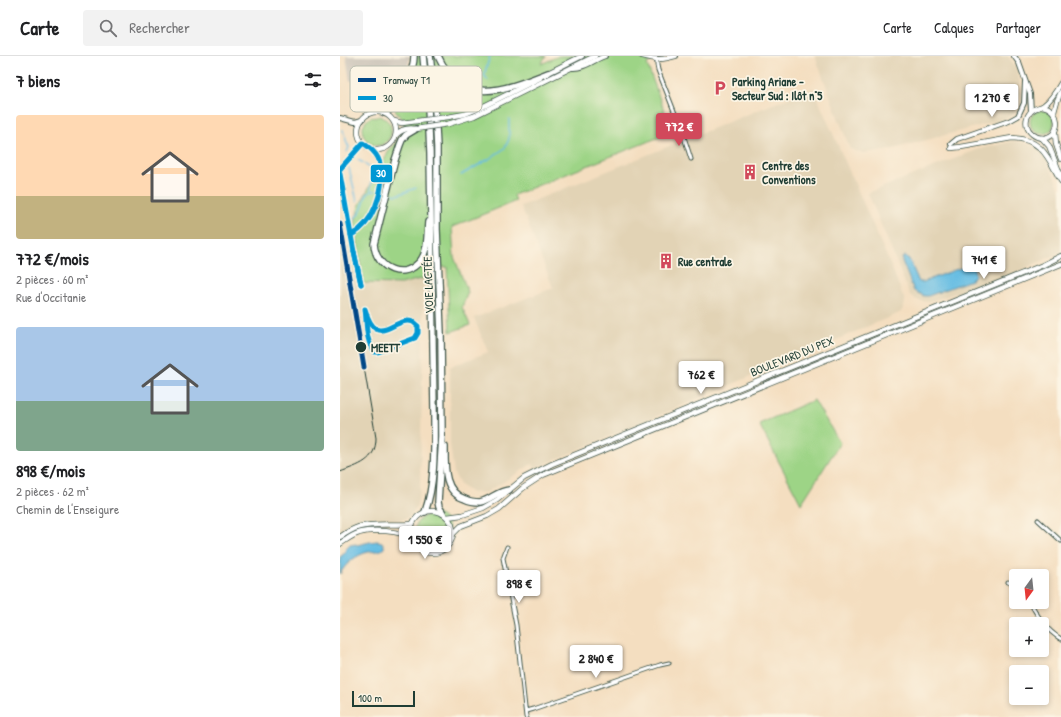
<!DOCTYPE html>
<html lang="fr">
<meta charset="utf-8">
<style>
:root{--surface:#fff;--page:#f2f2f2;--text:#202124;--muted:#757577;--line:#e0e0e0;--accent:#d1495b}
body{margin:0;font-family:"Patrick Hand",sans-serif;background:var(--page);color:var(--text);height:100vh;display:flex;flex-direction:column;font-size:15px;white-space:nowrap}
*{box-sizing:border-box;margin:0}
p{font-size:13px;color:var(--muted)}
.icon{flex:none;width:22px;height:22px;fill:none;stroke:currentColor;stroke-width:2;stroke-linecap:round;stroke-linejoin:round}
.map{position:relative;flex:1;overflow:hidden}
.panel{display:flex;flex-direction:column;background:var(--surface);width:340px}
.panel>*{flex:none}
.needle{width:26px;rotate:195deg}
.controls{position:absolute;left:669px;top:513px;display:grid;gap:8px}
.controls a{display:grid;place-items:center;width:40px;height:40px;border-radius:4px;background:var(--surface);box-shadow:0 2px 6px #0003;font-size:20px}
.scale{position:absolute;left:12px;bottom:10px;width:63px;box-sizing:border-box;padding-left:4px;border:2px solid #1f3d34;border-top:0;font-size:11px;line-height:14px;white-space:nowrap;color:#1f3d34;-webkit-text-stroke:3px #fcf5e5;paint-order:stroke}
.price{position:absolute;translate:-50% -34px;padding:0 9px;border-radius:4px;background:#fff;color:#222;font-size:13px;line-height:26px;filter:drop-shadow(0 1px 2px #0008)}
.price::after{content:'';position:absolute;left:50%;top:24px;width:12px;height:9px;margin-left:-6px;background:inherit;clip-path:polygon(0 0,100% 0,50% 100%)}
.price.on{background:var(--accent);color:#fff}
ul{padding:0;list-style:none}
li{display:grid;align-content:center;gap:8px;height:212px;padding:0 16px}
li span{display:grid;place-items:center;height:124px;border-radius:4px;color:#555}
li>.icon{margin-inline-start:auto}
span .icon{width:72px;height:72px;fill:#fffc;stroke-width:1}
li b{font-size:17px}
h2{display:flex;justify-content:space-between;align-items:center;height:48px;padding:0 16px;font-size:17px}
header{display:flex;align-items:center;gap:24px;box-sizing:border-box;height:56px;padding:0 20px;background:var(--surface);border-bottom:1px solid var(--line)}
header strong{font-size:19px}
nav{display:flex;gap:22px;margin-inline-start:auto;font-size:14px}
.search{width:280px;height:36px;background:var(--page);display:flex;align-items:center;gap:10px;box-sizing:border-box;padding:0 14px;border-radius:4px;color:var(--muted);font-size:15px}
main{display:flex;flex:1;min-height:0}
.map>svg:first-child{display:block}
</style>
<header>
<strong>Carte</strong>
<div class="search"><svg class="icon" aria-label="search" viewBox="0 0 24 24"><circle cx="10" cy="10" r="6"/><path d="M15 15l6 6"/></svg>Rechercher</div>
<nav><a>Carte</a><a>Calques</a><a>Partager</a></nav>
</header>
<main>
<section class="panel">
<h2>7 biens<svg class="icon" aria-label="filters" viewBox="0 0 24 24"><path d="M4 7h16M4 17h16"/><circle cx="9" cy="7" r="2"/><circle cx="15" cy="17" r="2"/></svg></h2>
<ul>
<li><span style="background:linear-gradient(#ffd9b3 65%,#c2b280 0)"><svg class="icon" aria-label="home" viewBox="0 0 24 24"><path d="M3 11l9-7 9 7M6 9v11h12V9"/></svg></span><div><b>772 €/mois</b><p>2 pièces · 60 m²</p><p>Rue d'Occitanie</p></div></li>
<li><span style="background:linear-gradient(#a9c7e8 60%,#7fa58c 0)"><svg class="icon" aria-label="home" viewBox="0 0 24 24"><path d="M3 11l9-7 9 7M6 9v11h12V9"/></svg></span><div><b>898 €/mois</b><p>2 pièces · 62 m²</p><p>Chemin de l'Enseigure</p></div></li>
</ul>
</section>
<div class="map">
<svg width="721" height="661" viewBox="0 0 721 661">
<rect width="100%" height="100%" fill="#fcf5e5"/>
<filter id="ink" filterUnits="userSpaceOnUse"><feTurbulence type="fractalNoise" baseFrequency=".025" numOctaves="2"/><feDisplacementMap in="SourceGraphic" scale="8" xChannelSelector="R" yChannelSelector="G"/><feConvolveMatrix kernelMatrix="1 2 1 2 8 2 1 2 1" color-interpolation-filters="sRGB"/></filter>
<filter id="wash" filterUnits="userSpaceOnUse"><feTurbulence type="fractalNoise" baseFrequency=".012" numOctaves="4" result="noise"/><feDisplacementMap in="SourceGraphic" scale="16" xChannelSelector="R" yChannelSelector="G"/><feGaussianBlur stdDeviation="0.9" result="paint"/><feColorMatrix in="noise" values="0 0 0 0 0 0 0 0 0 0 0 0 0 0 0 0 0 1.4 0 .05"/><feComposite in="paint" operator="in"/></filter>
<g filter="url(#wash)">
<rect width="100%" height="100%" fill="#f4dec0"/>
<g fill="#e2d3b5">
<path d="M475 0H668L675 10 680 25 681 47 673 59 665 63 549 94 523 97 510 93Z"/>
<path d="M473 32 554 217 565 245 564 250 561 256 557 258 195 412 192 408 147 436 132 437 120 429 114 417 110 388V311L148 296 134 262 213 232 181 150Z"/>
<path d="M674 85 685 87 697 92 703 98 707 105 721 135V195L713 200 669 219 589 246 577 244 570 239 528 137 639 93Z"/>
<path d="M8 189 61 228 84 222 80 434 76 453 68 462 56 465 19 466 0 474V197Z"/>
</g>
<path fill="#cac3b8" d="M6 0H70L67 15 54 38 50 36 54 30 52 18 10 25Z"/>
<g fill="#9dd486" stroke="#5e885d">
<path d="M76 0H95C102 12 104 19 119 23L108 14 100 0H206L201 8 219 0H317L307 8 332 76 174 139 176 145 112 171 114 201 128 236 122 251 130 269 110 276 107 211H102L84 222 61 228 23 227 15 168 19 150 50 93C57 88 58 79 65 76L63 63 61 62 55 55C66 37 72 20 76 0Z"/>
<circle cx="702" cy="66" r="12"/>
<path d="M39 60C45 62 51 66 51 73 52 77 50 82 47 85 33 100 10 74 31 61 32 62 38 61 39 60Z"/>
<path d="M474 344 500 387 461 448 419 368Z"/>
<path d="M94 457C103 460 108 464 109 473 103 481 99 497 86 488 82 485 80 481 76 479 73 466 82 459 94 457Z"/>
</g>
<g fill="#66bde3" stroke="#427d8c">
<path d="M565 200 569 203 579 226H583L628 209C635 209 638 220 631 224L588 240H584L574 235 562 205V202Z"/>
<path d="M37 485 42 486 44 489V492C40 496 34 495 28 496 16 499 6 507 0 518V501L6 496 5 494 10 489 16 488 17 489 30 486Z"/>
</g>
<g fill="none" stroke-linecap="round" stroke-linejoin="round">
<g stroke="#66bde3" stroke-width="1.5">
<path d="M148 24 144 19 150 0"/>
<path d="M2 74C6 79 5 86 9 91L7 96"/>
<path d="M18 104C22 106 27 109 29 112 35 118 30 129 31 135"/>
<path d="M9 112 17 145"/>
<path d="M121 119 149 103 165 92 169 83V63"/>
<path d="M53 138 57 139 76 132"/>
<path d="M12 164C16 161 20 158 21 154 26 145 23 135 36 135"/>
</g>
</g>
</g>
<g filter="url(#ink)">
<g fill="none" stroke-linecap="round" stroke-linejoin="round">
<g stroke="#3f5549" stroke-width="5">
<g id="minor">
<path d="M317 3V9L318 14 343 78 351 103"/>
<path d="M698 464 721 485"/>
<path d="M167 491 163 502 176 569 186 661"/>
<path d="M668 526 676 529"/>
<path d="M690 546C698 561 706 574 721 583"/>
<path d="M186 655 193 653 320 609 329 607"/>
</g>
</g>
<g stroke="#3f5549" stroke-width="6">
<g id="tertiary">
<path d="M302 0C315 4 323 4 336 0"/>
<path d="M674 0 679 7 690 38 691 55"/>
<path d="M232 12C244 13 255 3 265 0"/>
<path d="M0 62 15 66 22 64"/>
<path d="M611 88 617 83 669 65 678 60 684 47 685 26"/>
<path d="M0 113 16 94 23 87"/>
</g>
</g>
<g stroke="#3f5549" stroke-width="6">
<g id="secondary">
<path d="M206 18 242 0"/>
<path d="M703 50C716 53 721 67 713 78 700 90 679 73 689 58 694 50 699 53 704 49 711 44 717 34 721 27"/>
<path d="M714 56 717 45 721 36"/>
<circle cx="37" cy="75" r="19"/>
<path d="M108 61 125 58 142 51 200 22"/>
<path d="M54 65 62 67 77 65"/>
<path d="M108 68 134 60 255 0"/>
<path d="M715 77 716 88 721 103"/>
<path d="M56 79C61 73 69 72 76 73"/>
<path d="M702 82 709 90 721 120"/>
<path d="M611 92 621 91 672 82C703 83 708 102 721 125"/>
<circle cx="92" cy="476" r="21"/>
<path d="M107 461 122 459 143 452 157 444 184 422 212 408 703 209 721 200"/>
<path d="M113 478 121 470 147 460 159 453 183 432 203 419 721 208"/>
<path d="M0 481C6 477 12 473 19 471 36 466 55 470 72 468"/>
<path d="M0 488C6 484 12 479 19 477 31 473 62 474 71 483"/>
</g>
</g>
<g stroke="#3f5549" stroke-width="8">
<g id="trunk">
<path d="M83 0 88 51 90 97 94 356C94 388 96 425 85 456"/>
<path d="M90 0 94 34 97 91V173L101 277 102 381 98 446 99 451 103 457"/>
<path d="M98 0C122 53 167 33 208 17"/>
<path d="M45 57C48 55 50 54 53 51 62 39 74 15 74 0"/>
<path d="M76 73 66 79 62 84 60 89 55 104 34 188C36 214 65 225 81 204 88 194 87 178 88 166"/>
<path d="M105 391C105 410 103 436 125 443 129 445 135 446 140 446 151 444 157 435 169 434"/>
</g>
</g>
<use href="#minor" stroke="#fff" stroke-width="3"/>
<use href="#tertiary" stroke="#fff" stroke-width="4"/>
<use href="#secondary" stroke="#fff" stroke-width="4.5"/>
<use href="#trunk" stroke="#fff" stroke-width="5.5"/>
<path stroke="#1f3d34" stroke-width="1" d="M0 416C19 409 36 405 36 382L24 311"/>
<g stroke="#3f5549" stroke-width="6" stroke-linecap="butt">
<g id="secondary-bridge">
<path d="M77 65 108 61"/>
<path d="M76 73 108 68"/>
</g>
</g>
<use href="#secondary-bridge" stroke="#fff" stroke-width="4.5"/>
<g stroke="#fcf5e5" stroke-width="8">
<g id="bus-1">
<path d="M0 113 23 87C29 91 35 96 38 102 48 124 36 160 19 174 17 176 14 177 11 179"/>
<path d="M0 118 14 196"/>
<path d="M14 196 21 228"/>
<path d="M14 196 21 228"/>
<path d="M25 253C37 296 54 259 73 266 75 267 76 269 78 270V277L75 282 38 296H35C25 285 27 268 25 253Z"/>
</g>
</g>
<use href="#bus-1" stroke="#0098d4" stroke-width="5"/>
<g stroke="#fcf5e5" stroke-width="8">
<path id="tram-1" d="M0 168 24 311"/>
</g>
<use href="#tram-1" stroke="#004687" stroke-width="5"/>
</g>
</g>
<defs>
<g id="parking-bare" transform="scale(1.2)"><path d="M-3.5-5.5H1a3.5 3.5 0 0 1 0 7H-1V5.5H-3.5ZM-1-3.4V-.6H.8a1.4 1.4 0 0 0 0-2.8Z" fill="#d1495b" stroke="#fcf5e5" stroke-width="2.5" paint-order="stroke"/></g>
<g id="building-bare" transform="scale(1.2)"><path d="M-4-6H4V6H1V3H-1V6H-4ZM-2.5-4.3h1.7v1.8h-1.7ZM.8-4.3h1.7v1.8H.8ZM-2.5-1h1.7V.8h-1.7ZM.8-1h1.7V.8H.8Z" fill="#d1495b" stroke="#fcf5e5" stroke-width="2.5" paint-order="stroke"/></g>
</defs>
<g fill-rule="evenodd">
<use href="#parking-bare" x="380" y="32"/>
<use href="#building-bare" x="410" y="116"/>
<use href="#building-bare" x="326" y="205"/>
</g>
<circle fill="#1f3d34" stroke="#fcf5e5" stroke-width="1.5" cx="21" cy="291" r="6"/>
<g text-anchor="middle" dominant-baseline="central" stroke-width="3.5" stroke-linejoin="round" paint-order="stroke">
<g font-size="12" font-weight="bold" fill="#1f3d34" stroke="#fcf5e5" text-anchor="start">
<text x="392" y="25">Parking Ariane -<tspan x="392" dy="14">Secteur Sud : Ilôt n°5</tspan></text>
<text x="422" y="109">Centre des<tspan x="422" dy="14">Conventions</tspan></text>
<text x="338" y="205">Rue centrale</text>
</g>
<g font-size="12" fill="#1f3d34" stroke="#fcf5e5">
<text transform="translate(88 229) rotate(-92)">VOIE LACTÉE</text>
<text transform="translate(452 300) rotate(-22)">BOULEVARD DU PEX</text>
</g>
<g font-size="12" font-weight="bold" fill="#1f3d34" stroke="#fcf5e5" text-anchor="start">
<text x="31" y="291">MEETT</text>
</g>
</g>
<rect x="10" y="10" width="132" height="46" rx="6" fill="#fcf5e5" stroke="#babeb0" stroke-width="1"/>
<rect x="18" y="22" width="18" height="4" fill="#004687"/>
<rect x="18" y="40" width="18" height="4" fill="#0098d4"/>
<g font-size="11" fill="#1f3d34">
<text x="43" y="28">Tramway T1</text>
<text x="43" y="46">30</text>
</g>
<rect stroke="#fcf5e5" stroke-width="1.5" x="30" y="108" width="23" height="19" rx="4" fill="#0098d4"/>
<g font-size="11" text-anchor="middle" font-weight="bold" fill="#fff">
<text x="41" y="121">30</text>
</g>
</svg>
<div class="controls">
<a><svg class="needle" viewBox="-14 -14 28 28"><path d="M0-13l5 13h-10z" fill="#e53935"/><path d="M0 13l5-13h-10z" fill="#757577"/></svg></a>
<a>+</a>
<a>−</a>
</div>
<div class="scale">100 m</div>
<b class="price" style="left:652px;top:62px">1 270 €</b>
<b class="price on" style="left:339px;top:91px">772 €</b>
<b class="price" style="left:644px;top:224px">741 €</b>
<b class="price" style="left:361px;top:339px">762 €</b>
<b class="price" style="left:85px;top:504px">1 550 €</b>
<b class="price" style="left:179px;top:548px">898 €</b>
<b class="price" style="left:256px;top:623px">2 840 €</b>
</div>
</main>
